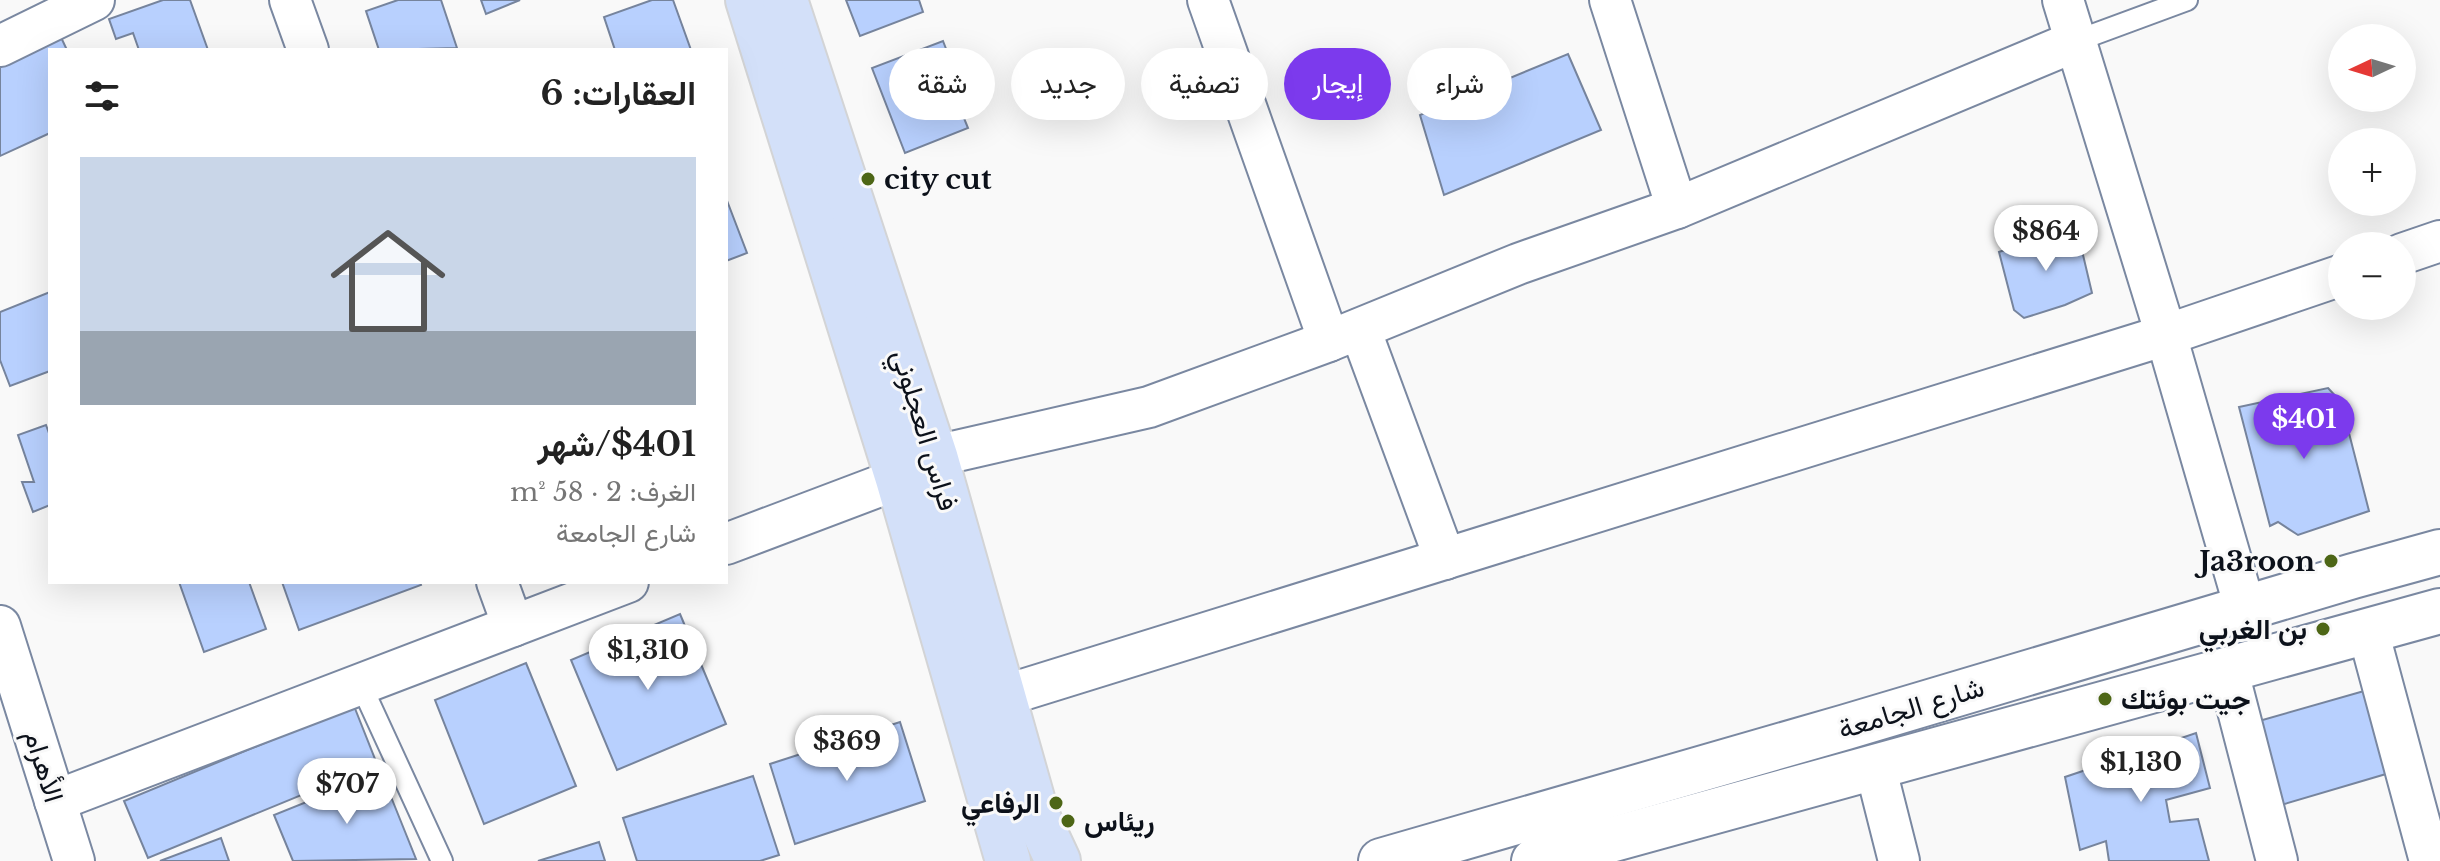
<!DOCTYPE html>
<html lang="ar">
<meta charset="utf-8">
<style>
:root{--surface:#fff;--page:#f2f2f2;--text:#222;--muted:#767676;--line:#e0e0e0;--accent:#7c3aed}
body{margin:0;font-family:"Libre Baskerville",Vazirmatn,serif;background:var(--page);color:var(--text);direction:rtl;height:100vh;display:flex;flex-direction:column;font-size:30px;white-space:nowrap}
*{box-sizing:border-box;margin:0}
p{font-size:26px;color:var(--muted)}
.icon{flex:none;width:44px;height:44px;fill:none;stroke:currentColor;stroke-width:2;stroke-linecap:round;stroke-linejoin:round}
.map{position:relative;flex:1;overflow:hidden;direction:ltr}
.side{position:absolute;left:48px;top:48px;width:680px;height:536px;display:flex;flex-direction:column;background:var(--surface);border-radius:0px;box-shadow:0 8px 32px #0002;direction:rtl}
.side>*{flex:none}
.top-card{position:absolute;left:752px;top:48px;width:760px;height:72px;direction:rtl;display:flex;gap:16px}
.needle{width:52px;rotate:266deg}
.buttons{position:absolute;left:2328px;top:24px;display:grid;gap:16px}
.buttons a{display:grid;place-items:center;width:88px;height:88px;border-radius:50%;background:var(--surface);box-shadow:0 8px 32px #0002;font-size:40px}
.price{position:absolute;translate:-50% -68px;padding:0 18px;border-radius:28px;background:#fff;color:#222;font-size:26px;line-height:52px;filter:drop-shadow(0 2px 4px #0008)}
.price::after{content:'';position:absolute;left:50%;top:48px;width:24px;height:18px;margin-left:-12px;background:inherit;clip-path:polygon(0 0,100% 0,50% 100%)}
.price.selected{background:var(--accent);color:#fff}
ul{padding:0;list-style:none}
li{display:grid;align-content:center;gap:16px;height:424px;padding:0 32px}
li+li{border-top:2px solid var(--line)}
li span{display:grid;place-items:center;height:248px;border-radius:0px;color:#555}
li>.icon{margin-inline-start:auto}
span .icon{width:144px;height:144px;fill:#fffc;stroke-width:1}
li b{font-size:34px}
h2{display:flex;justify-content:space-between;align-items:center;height:96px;padding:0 32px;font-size:34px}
.tag{padding:0 28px;border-radius:36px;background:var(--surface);box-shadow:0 8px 32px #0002;font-size:28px;line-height:72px}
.tag.selected{background:var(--accent);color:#fff}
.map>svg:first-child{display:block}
</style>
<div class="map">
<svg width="2440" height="861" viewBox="0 0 2440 861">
<rect width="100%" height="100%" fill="#f9f9f9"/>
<g fill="#b8d0fe" stroke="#76849d" stroke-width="2">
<path d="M163 0H190L208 50H139L133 33 116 39 109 19Z"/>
<path d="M398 0H441L457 48 379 50 366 11Z"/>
<path d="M481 0H520L486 14Z"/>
<path d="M652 0H673L691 50H615L604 17Z"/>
<path d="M846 0H919L923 12 860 36Z"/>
<path d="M58 31 67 50H50V133L0 156V57Z"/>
<path d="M943 41 966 100 959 106 968 128 905 153 872 68Z"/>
<path d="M1568 54 1601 130 1444 195 1420 115Z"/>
<path d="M726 198 747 253 726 261Z"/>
<path d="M2070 228 2079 238 2092 293 2065 305 2024 318 2014 310 1999 252Z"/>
<path d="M50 292V371L10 386 0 360V312Z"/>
<path d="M2328 388 2341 402 2369 511 2298 535 2278 522 2270 526 2239 407Z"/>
<path d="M46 425 50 436V505L33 512 22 482H34L18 435Z"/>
<path d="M179 582H249L266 629 204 652Z"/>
<path d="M282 582H420L421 585 299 630Z"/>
<path d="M680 614 726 724 617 770 571 660Z"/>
<path d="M526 663 576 786 484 824 435 700Z"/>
<path d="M2364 691 2386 774 2271 808 2245 725Z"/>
<path d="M354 706 377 764 148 858 124 801Z"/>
<path d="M900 722 925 801 795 844 770 764Z"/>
<path d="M2196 733 2210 788 2166 800 2170 822 2198 819 2209 861H2109L2106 841 2080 850 2065 777Z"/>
<path d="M381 772 416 859 293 861 274 815Z"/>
<path d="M753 776 779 855 760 861H637L623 818Z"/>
<path d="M221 838 229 861H160Z"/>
<path d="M599 842 605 861H538Z"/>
</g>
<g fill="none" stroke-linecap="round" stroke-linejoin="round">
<g stroke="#7a88a1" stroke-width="24">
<g id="lane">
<path d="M2076 41 2187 0"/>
<path d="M361 685 442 861"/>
</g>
</g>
<g stroke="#7a88a1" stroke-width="44">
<g id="street">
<path d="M290 0 308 50"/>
<path d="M1208 0 1329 341"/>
<path d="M1610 0 1677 208"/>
<path d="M2063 0 2166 335 2245 608"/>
<path d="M0 46 94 0"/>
<path d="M2402 254 2440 241"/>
<path d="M1360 329 1445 559"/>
<path d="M935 456 1149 407 1329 341 1518 264 1677 208 2076 41"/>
<path d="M726 544 898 479"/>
<path d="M497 582 513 626"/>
<path d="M0 626 74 861"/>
<path d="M2368 631 2430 861"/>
<path d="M2227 668 2277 861"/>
<path d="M1003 696 2166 335 2342 275"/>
<path d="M1875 766 1899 861"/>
<path d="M55 801 628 582"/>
</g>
</g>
<g stroke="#7a88a1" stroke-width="48">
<g id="secondary">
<path d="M1381 861 1846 727 2353 576 2440 552"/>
<path d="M1534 861 2440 611"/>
</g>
</g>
<g stroke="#d3d4d6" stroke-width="48">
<g id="primary">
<path d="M748 0 898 479 1008 861"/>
<path d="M785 0 935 456 1037 816 1058 861"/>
</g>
</g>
<use href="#lane" stroke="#fff" stroke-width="20"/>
<use href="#street" stroke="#fff" stroke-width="40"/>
<use href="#secondary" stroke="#fff" stroke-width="44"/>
<use href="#primary" stroke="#d3e0f9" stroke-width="44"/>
</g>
<g fill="#4d6616" stroke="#f9f9f9" stroke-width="3">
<circle cx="868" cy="179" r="8"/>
<circle cx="2331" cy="561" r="8"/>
<circle cx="2323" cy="629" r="8"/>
<circle cx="2105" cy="699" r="8"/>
<circle cx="1056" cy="803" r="8"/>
<circle cx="1068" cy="821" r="8"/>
</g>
<g text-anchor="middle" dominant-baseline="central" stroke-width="6" stroke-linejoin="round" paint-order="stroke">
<g font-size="28" font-weight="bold" fill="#0c111a" stroke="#f9f9f9" text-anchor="start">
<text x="884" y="179">city cut</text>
<text x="2315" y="561" text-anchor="end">Ja3roon</text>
<text x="2307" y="629" text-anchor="end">بن الغربي</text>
<text x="2121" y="699">جيت بوئتك</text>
<text x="1040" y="803" text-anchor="end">الرفاعي</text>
<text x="1084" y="821">ريئاس</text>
</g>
<g font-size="28" fill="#0c111a" stroke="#f9f9f9">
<text transform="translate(925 430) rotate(73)">فراس العجلوني</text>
<text transform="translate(1911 708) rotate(-17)">شارع الجامعة</text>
<text transform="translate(44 766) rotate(73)">الأهرام</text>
</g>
</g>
</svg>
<div class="buttons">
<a><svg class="needle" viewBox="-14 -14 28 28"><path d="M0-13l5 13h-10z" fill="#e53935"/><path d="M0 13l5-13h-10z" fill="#767676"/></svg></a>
<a>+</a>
<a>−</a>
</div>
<b class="price" style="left:2046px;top:273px">$864</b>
<b class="price selected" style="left:2304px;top:461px">$401</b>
<b class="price" style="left:648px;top:692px">$1,310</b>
<b class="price" style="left:847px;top:783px">$369</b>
<b class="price" style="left:2141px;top:804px">$1,130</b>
<b class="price" style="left:347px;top:826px">$707</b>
<div class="top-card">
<a class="tag">شراء</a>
<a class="tag selected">إيجار</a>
<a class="tag">تصفية</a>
<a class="tag">جديد</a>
<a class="tag">شقة</a>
</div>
<section class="side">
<h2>العقارات: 6<svg class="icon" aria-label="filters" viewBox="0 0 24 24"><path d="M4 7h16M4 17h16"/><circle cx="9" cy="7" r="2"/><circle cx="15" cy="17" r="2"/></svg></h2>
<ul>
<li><span style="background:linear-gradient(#c9d6e8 70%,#9aa5b1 0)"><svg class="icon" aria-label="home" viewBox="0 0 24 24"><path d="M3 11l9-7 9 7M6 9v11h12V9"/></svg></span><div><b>$401/شهر</b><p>الغرف: 2 · 58 m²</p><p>شارع الجامعة</p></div></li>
</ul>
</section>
</div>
